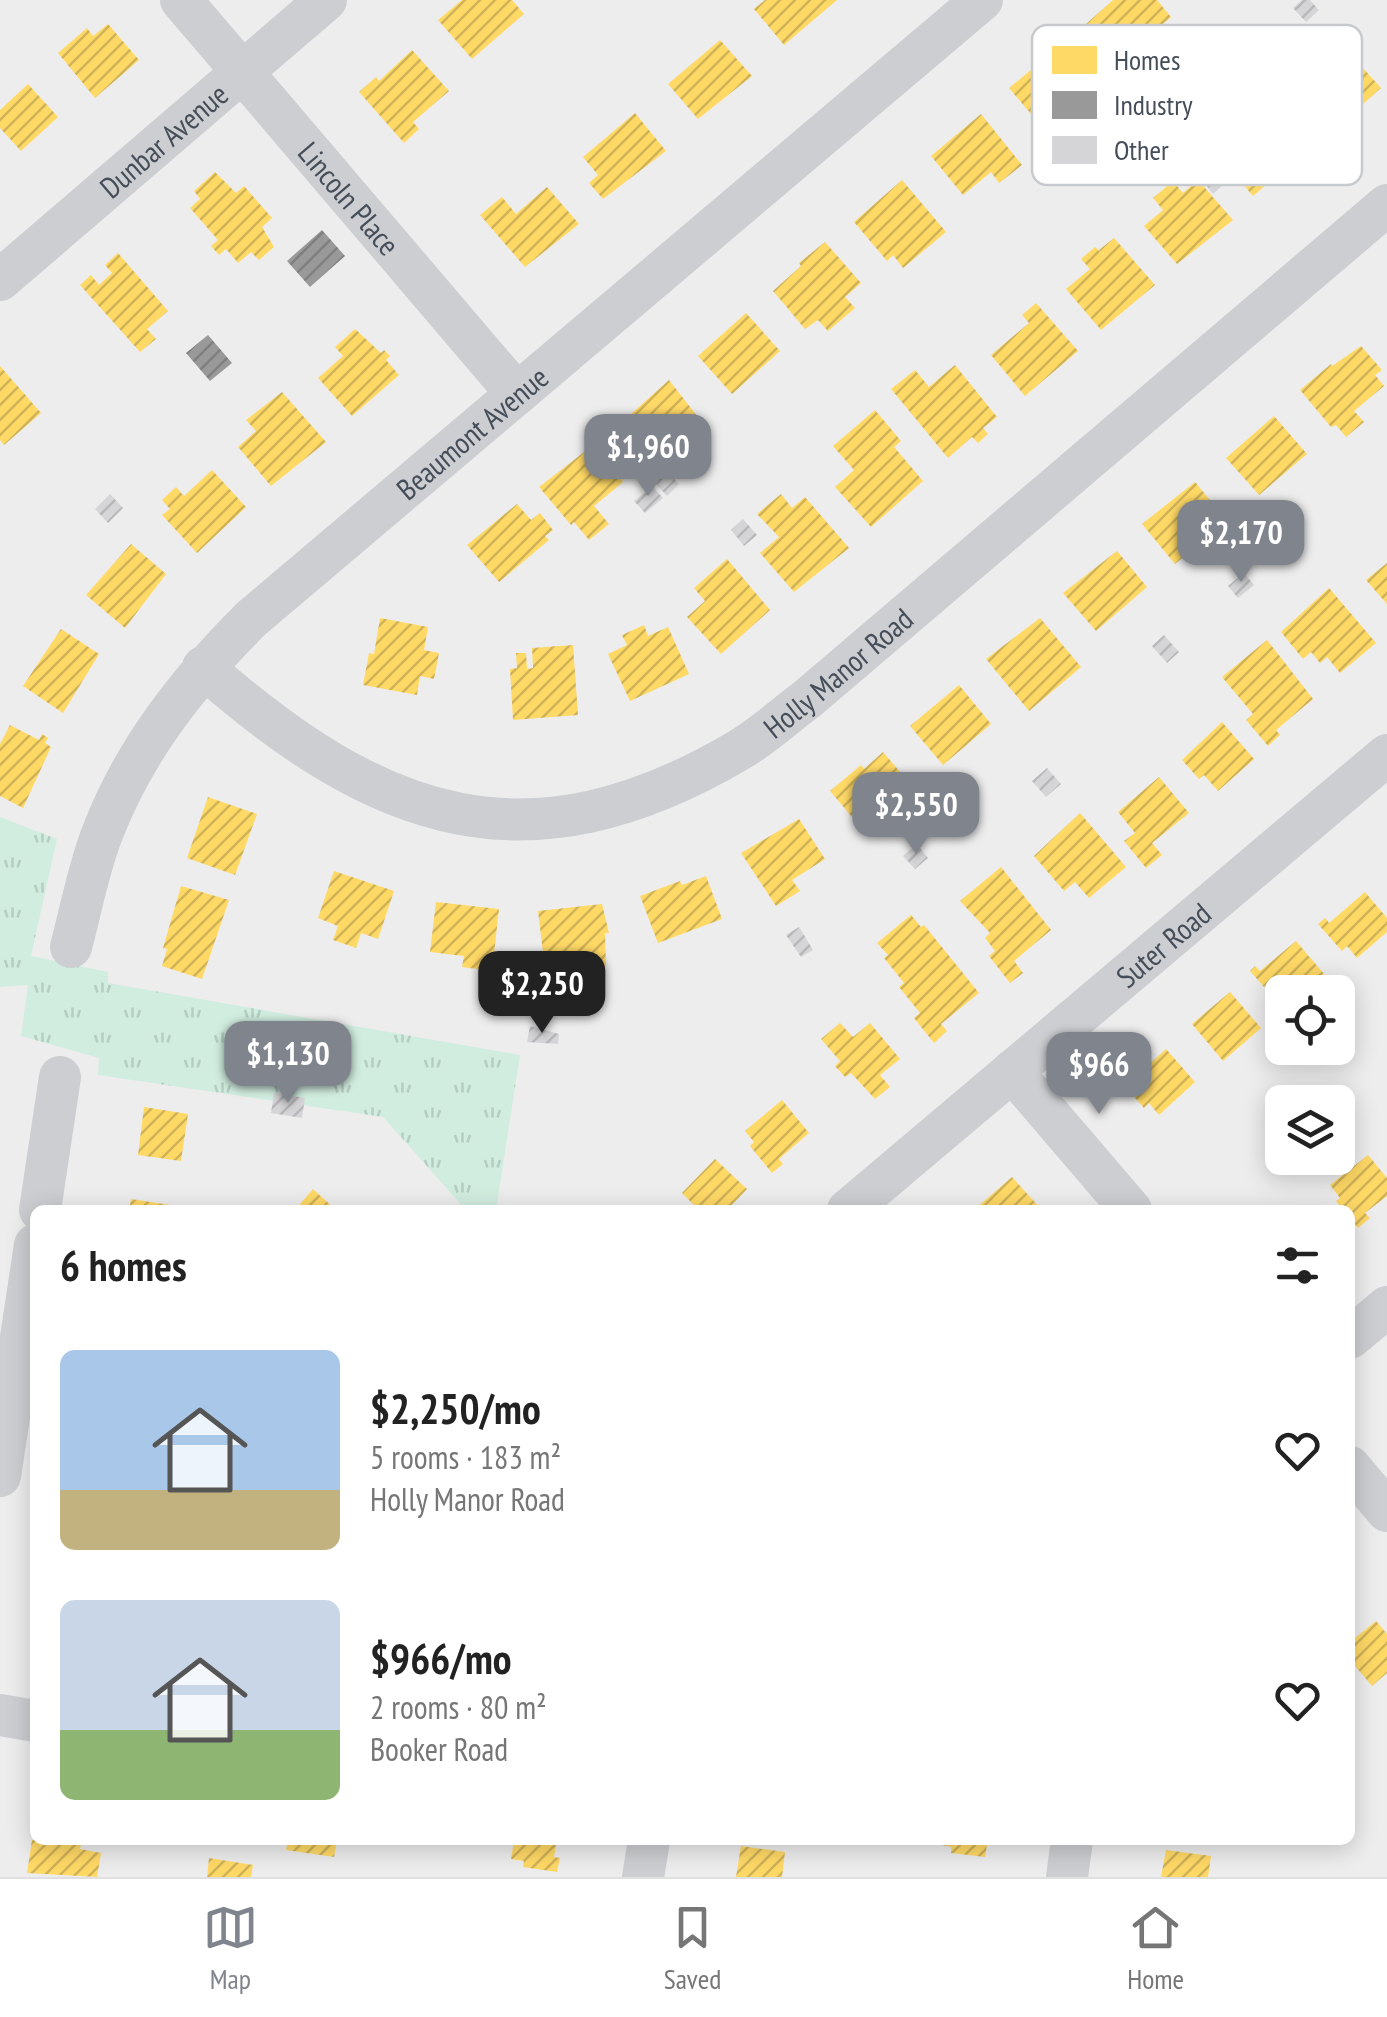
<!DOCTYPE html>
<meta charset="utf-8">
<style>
:root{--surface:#fff;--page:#f2f2f2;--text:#222;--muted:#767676;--line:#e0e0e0;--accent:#80858d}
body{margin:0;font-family:"PT Sans Narrow",sans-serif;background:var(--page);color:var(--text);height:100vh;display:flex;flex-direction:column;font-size:38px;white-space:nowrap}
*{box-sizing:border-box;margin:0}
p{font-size:32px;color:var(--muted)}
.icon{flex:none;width:55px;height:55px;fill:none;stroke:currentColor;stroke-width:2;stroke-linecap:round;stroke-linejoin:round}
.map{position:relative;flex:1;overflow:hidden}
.drawer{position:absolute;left:30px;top:1205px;width:1325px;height:640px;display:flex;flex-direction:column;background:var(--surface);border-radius:15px;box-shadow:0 5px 25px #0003}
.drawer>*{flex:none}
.tools{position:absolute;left:1265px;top:975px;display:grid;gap:20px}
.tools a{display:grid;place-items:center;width:90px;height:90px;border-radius:15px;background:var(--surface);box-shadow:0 5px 25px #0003;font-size:50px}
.price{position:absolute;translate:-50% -85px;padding:0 22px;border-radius:20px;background:var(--accent);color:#fff;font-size:32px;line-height:65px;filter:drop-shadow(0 2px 5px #0008)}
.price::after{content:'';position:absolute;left:50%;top:60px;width:30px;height:22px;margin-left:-15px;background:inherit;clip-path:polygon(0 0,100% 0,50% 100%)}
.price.selected{background:#222;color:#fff}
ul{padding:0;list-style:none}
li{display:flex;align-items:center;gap:30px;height:250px;padding:0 30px}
li span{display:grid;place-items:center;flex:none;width:280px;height:200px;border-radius:15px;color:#555}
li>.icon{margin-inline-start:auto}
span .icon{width:120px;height:120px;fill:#fffc;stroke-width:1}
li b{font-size:42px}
h2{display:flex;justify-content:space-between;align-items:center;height:120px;padding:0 30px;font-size:42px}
.tab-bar{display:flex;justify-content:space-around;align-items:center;height:140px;border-top:2px solid var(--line);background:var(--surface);font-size:28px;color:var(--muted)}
.tab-bar a{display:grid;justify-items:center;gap:5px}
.tab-bar .selected{color:var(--accent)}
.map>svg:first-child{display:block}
</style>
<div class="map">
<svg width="1387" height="1877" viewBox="0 0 1387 1877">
<defs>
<pattern id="grass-tufts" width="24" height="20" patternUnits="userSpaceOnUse" patternTransform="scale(2.5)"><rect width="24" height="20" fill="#d1ede0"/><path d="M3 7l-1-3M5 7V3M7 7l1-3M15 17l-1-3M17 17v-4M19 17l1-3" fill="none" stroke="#b5cdc2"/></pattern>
<pattern id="homes-hatch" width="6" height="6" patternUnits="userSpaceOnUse" patternTransform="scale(2.5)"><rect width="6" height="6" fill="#ffd966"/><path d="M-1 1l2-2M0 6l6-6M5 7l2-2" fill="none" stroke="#d0b257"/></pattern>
<pattern id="industry-hatch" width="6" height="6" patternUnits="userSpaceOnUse" patternTransform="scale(2.5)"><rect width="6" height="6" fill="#999"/><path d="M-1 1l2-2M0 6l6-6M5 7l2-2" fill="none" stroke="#7f7f80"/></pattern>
<pattern id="building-hatch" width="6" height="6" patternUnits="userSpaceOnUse" patternTransform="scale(2.5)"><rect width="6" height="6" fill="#d5d5d7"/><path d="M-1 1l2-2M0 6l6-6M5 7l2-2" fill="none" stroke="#b8b8bb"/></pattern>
</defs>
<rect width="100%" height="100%" fill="#eeeded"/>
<path fill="url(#grass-tufts)" d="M0 817 57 839 31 956 108 972V983L520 1055 496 1210H466L383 1117 98 1075 99 1058 21 1036 28 985 0 987Z"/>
<g fill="url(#homes-hatch)">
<path d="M462 0H512L524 14 472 59 438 20Z"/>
<path d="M765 0H837L784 45 754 9Z"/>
<path d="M1113 0H1157L1171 17 1119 62 1086 24Z"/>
<path d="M108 24 139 60 95 98 58 53 87 28 93 36Z"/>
<path d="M1335 37 1381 88 1334 130 1300 92 1321 73 1315 66 1327 54 1323 49Z"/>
<path d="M720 40 752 76 698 119 668 84Z"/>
<path d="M1059 47 1092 86 1042 127 1009 88Z"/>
<path d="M412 50 449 91 413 122 419 129 404 143 359 92 376 77 379 81Z"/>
<path d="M28 84 58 117 21 151 0 128V110Z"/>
<path d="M1264 105 1309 155 1284 176 1281 172 1253 196 1221 158 1240 143 1231 133Z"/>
<path d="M635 113 666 151 603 199 589 183 598 175 583 157Z"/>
<path d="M981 114 1022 165 999 183 991 172 963 195 931 156Z"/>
<path d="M215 172 236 193 244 186 272 218 262 227 274 247 259 260 251 252 238 263 226 249 219 255 211 246 218 240 190 208 200 199 194 191Z"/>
<path d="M902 180 946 232 903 268 893 255 887 261 854 222Z"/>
<path d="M1198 180 1233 220 1177 264 1144 226 1163 210 1153 198 1173 181 1183 193Z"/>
<path d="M547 187 579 224 525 267 480 215 502 197 516 214Z"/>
<path d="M1114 238 1155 285 1101 330 1066 289 1090 269 1081 259 1095 247 1106 257 1099 250Z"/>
<path d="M825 242 861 283 845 297 855 308 828 331 818 320 805 329 773 291 801 266 799 263Z"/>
<path d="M118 253 168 311 147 329 156 339 140 352 80 285 91 275 99 285 112 273 105 265Z"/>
<path d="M1036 303 1078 351 1025 396 991 355 1029 323 1022 315Z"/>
<path d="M746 313 780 351 732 394 698 356Z"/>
<path d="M355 329 381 353 384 350 390 356 386 360 399 375 352 416 318 378 343 356 335 347Z"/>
<path d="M1361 346 1382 370 1375 375 1384 386 1354 411 1364 422 1346 437 1336 425 1331 427 1300 390 1331 364 1332 366Z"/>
<path d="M955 365 997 417 983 428 988 434 978 443 972 437 948 458 891 389 915 370 929 387Z"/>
<path d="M0 366 41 413 4 445 0 440Z"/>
<path d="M669 380 708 430 682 453 674 443 654 460 621 423Z"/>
<path d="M282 392 326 442 271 486 238 447 256 431 246 420Z"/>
<path d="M875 410 901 441 894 447 923 481 871 527 835 487 854 470 833 446Z"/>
<path d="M1274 416 1307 454 1259 495 1226 458Z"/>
<path d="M592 446 623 482 594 506 609 524 589 540 574 522 571 525 539 487Z"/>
<path d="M212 470 246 507 197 553 162 515 170 509 162 500 176 487 184 496Z"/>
<path d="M1195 482 1239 535 1225 547 1213 532 1175 564 1142 524Z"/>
<path d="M781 494 792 508 805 497 849 548 794 592 760 553 779 537 757 514Z"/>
<path d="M517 504 531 520 540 513 553 530 545 536 549 540 499 582 467 545Z"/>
<path d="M131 544 166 574 125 628 86 595Z"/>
<path d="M1117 551 1147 587 1096 631 1063 593Z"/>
<path d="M727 559 770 610 721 654 687 617 705 601 694 588Z"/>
<path d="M1387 563V604L1366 580Z"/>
<path d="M1329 588 1376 643 1340 673 1327 657 1320 663 1311 652 1303 659 1281 632Z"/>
<path d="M380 618 428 627 424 650 439 653 434 679 420 676 417 695 363 685 369 653 374 654Z"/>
<path d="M1040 618 1081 667 1029 711 986 659Z"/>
<path d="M644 625 648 636 668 627 689 674 630 701 608 654 627 645 622 635Z"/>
<path d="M61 629 99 654 63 713 23 686Z"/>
<path d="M1267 640 1313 699 1276 730 1280 735 1268 746 1246 720 1253 714 1222 677Z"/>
<path d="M573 645 578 715 513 720 510 669 517 668 516 653H526L527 669 533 668 532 648Z"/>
<path d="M959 685 991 724 943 765 910 726Z"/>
<path d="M1222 722 1254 759 1218 791 1204 775 1199 779 1182 760Z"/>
<path d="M10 725 39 740 42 734 48 738 45 743 51 747 23 808 0 796V744Z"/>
<path d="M883 752 913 787 863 830 830 791 861 765 864 769Z"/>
<path d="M1159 777 1189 813 1152 843 1162 855 1146 868 1124 841 1135 833 1118 812Z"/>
<path d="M208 797 257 814 235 875 187 858Z"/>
<path d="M1080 813 1126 867 1089 898 1075 882 1064 891 1034 856Z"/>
<path d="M799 819 825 859 792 880 800 891 776 906 741 853Z"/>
<path d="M1001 867 1051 930 1014 961 1023 973 1010 983 989 956 995 951 985 938 990 933 960 901Z"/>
<path d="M334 871 394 891 378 939 361 933 356 948 333 940 338 926 318 918Z"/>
<path d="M706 876 722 919 658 943 640 896 680 881 682 885Z"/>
<path d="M181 886 229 900 202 979 162 966 167 949 163 948Z"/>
<path d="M1365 892 1387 918V932L1357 958 1347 946 1342 951 1318 924 1325 918 1329 923Z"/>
<path d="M436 902 499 909 492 971 462 967 464 956 430 952Z"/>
<path d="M602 904 609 933H605L606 966 579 970 577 957 544 961 538 911Z"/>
<path d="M911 915 921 927 924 925 979 993 941 1024 947 1031 934 1043 914 1018 920 1013 899 987 904 983 884 958 888 955 877 943Z"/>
<path d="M1296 941 1324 974 1302 992H1282V999L1269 982 1264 987 1250 971 1255 966 1260 971Z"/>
<path d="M1230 992 1261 1028 1223 1061 1192 1024Z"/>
<path d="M840 1023 853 1037 870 1023 900 1059 880 1075 890 1087 875 1099 851 1073 845 1077 835 1066 840 1061 821 1039Z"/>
<path d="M1166 1049 1195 1082 1159 1115 1149 1103 1144 1108 1120 1081 1127 1075 1132 1080Z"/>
<path d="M782 1100 809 1133 779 1159 783 1164 772 1173 750 1146 754 1142 745 1131Z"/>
<path d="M144 1107 188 1114 181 1161 138 1155Z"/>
<path d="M1368 1155 1387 1178V1196L1365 1213 1370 1218 1358 1228 1350 1218V1210H1343L1336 1201 1340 1198 1330 1185Z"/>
<path d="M715 1159 747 1189 727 1210H693L694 1205 682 1193Z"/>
<path d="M1012 1177 1042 1210H978L976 1208Z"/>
<path d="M313 1189 336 1210H295Z"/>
<path d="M131 1199 177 1206 176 1210H129Z"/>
<path d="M1376 1621 1387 1634V1673L1372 1686 1350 1660V1642Z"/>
<path d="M32 1840H82L80 1849 101 1853 97 1877 27 1873Z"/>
<path d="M288 1840H337L334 1857 286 1850Z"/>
<path d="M514 1840H557L554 1857 560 1858 557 1872 523 1867 524 1861 511 1859Z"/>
<path d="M937 1840H984L983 1844 987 1845 985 1857 951 1853V1847L937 1844Z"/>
<path d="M741 1846 785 1852 782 1877H736Z"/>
<path d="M1166 1850 1211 1856 1208 1877H1161Z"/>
<path d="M209 1858 253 1865 251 1877H207Z"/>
</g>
<g fill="url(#industry-hatch)">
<path d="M322 230 345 256 310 287 287 261Z"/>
<path d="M208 335 232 363 210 381 186 353Z"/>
</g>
<g fill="url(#building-hatch)">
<path d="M1302 0H1310L1319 10 1306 22 1293 8Z"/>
<path d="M1168 121 1225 183 1213 194 1184 158 1173 167 1148 138Z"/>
<path d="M666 470 679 484 667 496 654 482Z"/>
<path d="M652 486 663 498 645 513 634 501Z"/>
<path d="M110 494 123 508 108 523 95 509Z"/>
<path d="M743 519 757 535 744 546 731 530Z"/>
<path d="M1244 573 1254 585 1238 598 1228 586Z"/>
<path d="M1164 635 1179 652 1167 663 1152 646Z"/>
<path d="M1047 768 1061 784 1046 797 1032 781Z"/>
<path d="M917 844 928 858 915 869 903 856Z"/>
<path d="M799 927 813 950 801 957 786 935Z"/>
<path d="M530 1026 559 1034 558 1044 527 1042Z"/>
<path d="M274 1093 305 1098 302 1118 271 1113Z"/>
</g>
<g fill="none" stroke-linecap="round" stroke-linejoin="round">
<g stroke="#ccced1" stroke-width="42">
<path id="s1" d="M181 0 517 394"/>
<path id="s2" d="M0 280 326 0"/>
<path id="s3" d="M203 667C377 820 526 876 739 750 763 736 784 716 806 700L1387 205"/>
<path id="s4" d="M71 947C81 910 88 870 102 834 134 750 188 682 251 619L982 0"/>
<path d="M1012 1071 1131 1210"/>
<path d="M40 1210 60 1077"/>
<path id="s5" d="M848 1210 1387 755"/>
<path d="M1350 1338 1387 1307"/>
<path d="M1350 1467 1387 1511"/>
<path d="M0 1476 35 1245"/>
<path d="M0 1715 35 1721"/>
<path d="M643 1877 649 1840"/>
<path d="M1067 1877 1072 1840"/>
</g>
</g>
<g text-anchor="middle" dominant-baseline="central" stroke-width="10" stroke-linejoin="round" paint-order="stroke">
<g font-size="30" fill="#454d59" stroke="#fff">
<text stroke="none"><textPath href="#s2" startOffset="215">Dunbar Avenue</textPath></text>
<text stroke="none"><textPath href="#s1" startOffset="260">Lincoln Place</textPath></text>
<text stroke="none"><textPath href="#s4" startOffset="670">Beaumont Avenue</textPath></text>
<text stroke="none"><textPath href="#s3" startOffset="718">Holly Manor Road</textPath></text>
<text stroke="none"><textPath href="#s5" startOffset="412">Suter Road</textPath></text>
</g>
</g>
<rect x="1032" y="25" width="330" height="160" rx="15" fill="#fff" stroke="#c7cacd" stroke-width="2.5"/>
<rect x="1052" y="46" width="45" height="28" fill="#ffd966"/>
<rect x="1052" y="91" width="45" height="28" fill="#999"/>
<rect x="1052" y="136" width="45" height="28" fill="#d5d5d7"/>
<g font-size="28" fill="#454d59">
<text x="1114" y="70">Homes</text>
<text x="1114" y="115">Industry</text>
<text x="1114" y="160">Other</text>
</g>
</svg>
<div class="tools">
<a><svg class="icon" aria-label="locate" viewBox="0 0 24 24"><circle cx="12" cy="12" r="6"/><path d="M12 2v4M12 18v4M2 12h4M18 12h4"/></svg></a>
<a><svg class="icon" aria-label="layers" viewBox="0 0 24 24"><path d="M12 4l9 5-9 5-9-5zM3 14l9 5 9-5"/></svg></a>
</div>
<b class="price" style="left:648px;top:499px">$1,960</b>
<b class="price" style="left:1241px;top:585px">$2,170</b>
<b class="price" style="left:916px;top:857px">$2,550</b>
<b class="price selected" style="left:542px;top:1036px">$2,250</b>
<b class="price" style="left:288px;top:1106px">$1,130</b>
<b class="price" style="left:1099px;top:1117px">$966</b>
<section class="drawer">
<h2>6 homes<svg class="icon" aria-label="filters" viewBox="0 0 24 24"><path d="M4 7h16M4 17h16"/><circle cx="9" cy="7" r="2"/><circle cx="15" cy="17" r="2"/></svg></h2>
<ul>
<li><span style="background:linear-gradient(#a9c7e8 70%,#c2b280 0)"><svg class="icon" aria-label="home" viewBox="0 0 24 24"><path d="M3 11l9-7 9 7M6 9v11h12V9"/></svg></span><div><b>$2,250/mo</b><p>5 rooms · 183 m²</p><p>Holly Manor Road</p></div><svg class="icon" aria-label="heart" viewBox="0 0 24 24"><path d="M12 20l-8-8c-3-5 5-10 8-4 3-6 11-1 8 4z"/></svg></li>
<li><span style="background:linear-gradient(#c9d6e8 65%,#8fb573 0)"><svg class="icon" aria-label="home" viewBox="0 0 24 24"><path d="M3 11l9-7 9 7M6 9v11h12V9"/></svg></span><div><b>$966/mo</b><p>2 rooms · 80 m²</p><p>Booker Road</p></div><svg class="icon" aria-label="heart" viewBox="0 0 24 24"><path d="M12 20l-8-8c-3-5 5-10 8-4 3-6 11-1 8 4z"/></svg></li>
</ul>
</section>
</div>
<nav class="tab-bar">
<a class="selected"><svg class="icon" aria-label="map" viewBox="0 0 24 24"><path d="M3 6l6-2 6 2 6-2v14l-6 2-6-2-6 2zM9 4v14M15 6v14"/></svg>Map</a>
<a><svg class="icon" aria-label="saved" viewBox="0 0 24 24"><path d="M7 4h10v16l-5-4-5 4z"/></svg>Saved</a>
<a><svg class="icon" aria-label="home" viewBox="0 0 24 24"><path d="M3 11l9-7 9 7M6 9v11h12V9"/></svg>Home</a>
</nav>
